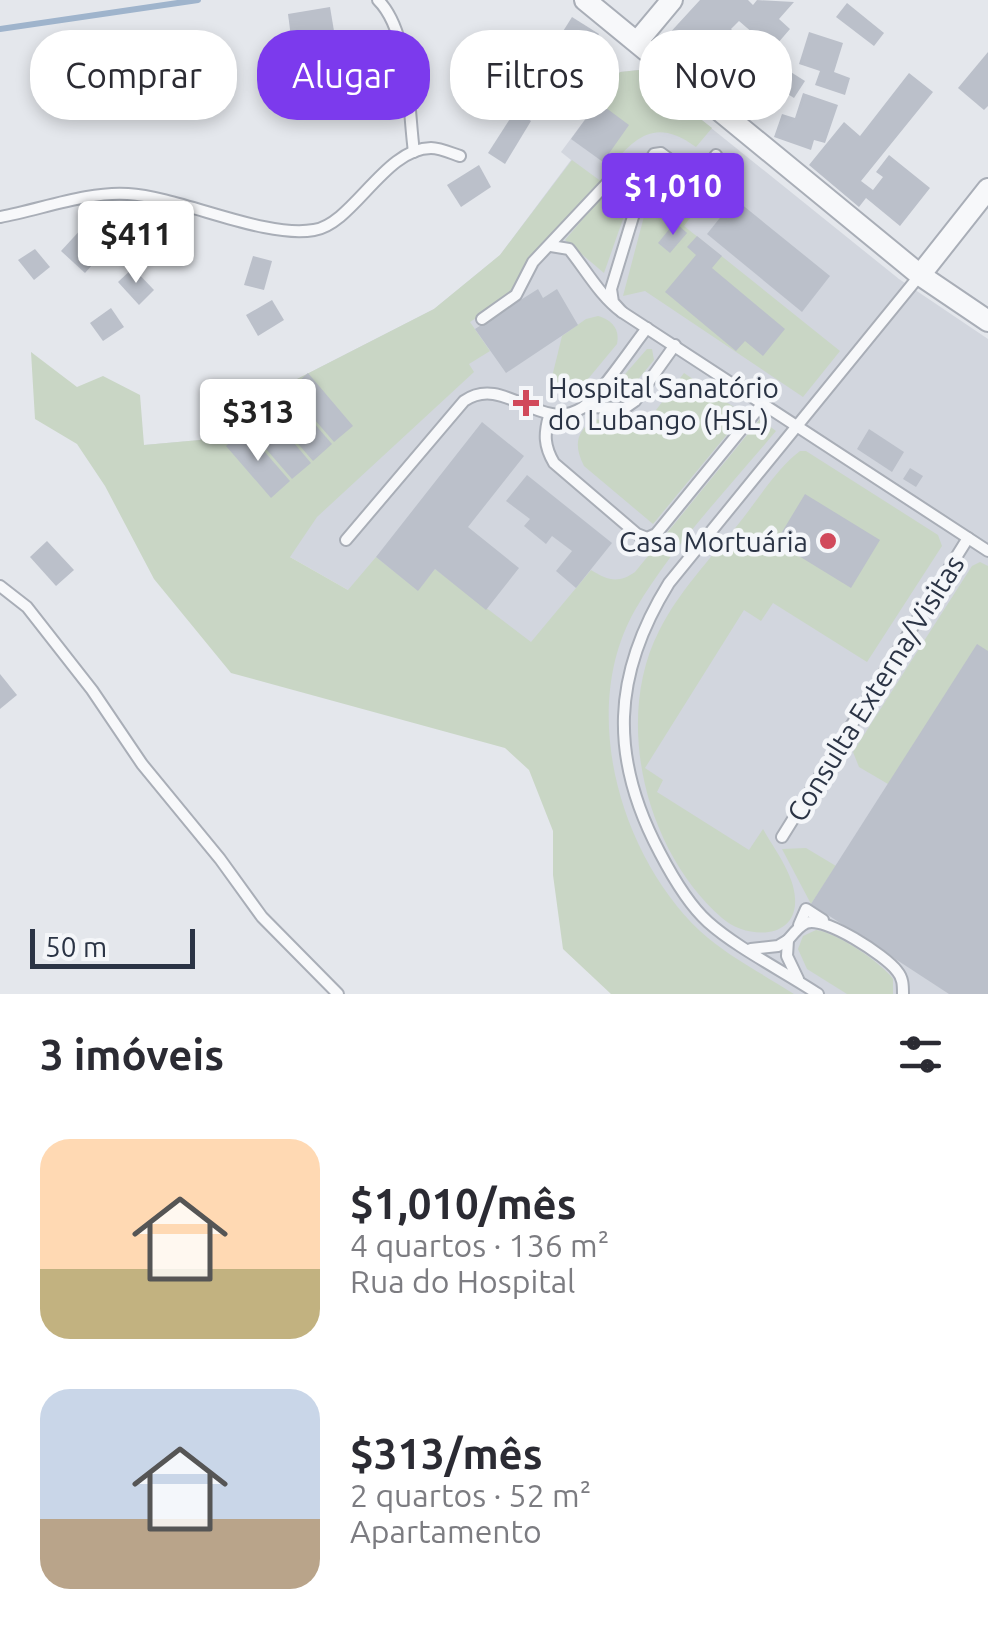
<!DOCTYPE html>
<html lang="pt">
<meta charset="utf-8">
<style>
:root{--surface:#fff;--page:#f2f2f3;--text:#2b2b33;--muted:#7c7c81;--accent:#7c3aed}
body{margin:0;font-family:Ubuntu,sans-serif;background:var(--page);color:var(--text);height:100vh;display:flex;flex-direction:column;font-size:38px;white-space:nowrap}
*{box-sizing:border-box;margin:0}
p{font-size:32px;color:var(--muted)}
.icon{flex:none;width:55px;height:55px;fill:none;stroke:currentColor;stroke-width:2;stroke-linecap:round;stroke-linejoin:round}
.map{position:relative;height:994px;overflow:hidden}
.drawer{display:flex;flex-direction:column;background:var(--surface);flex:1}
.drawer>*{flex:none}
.banner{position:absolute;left:30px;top:30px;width:930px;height:90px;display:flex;gap:20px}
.scale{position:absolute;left:30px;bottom:25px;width:165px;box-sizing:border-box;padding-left:10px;border:5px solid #2b3445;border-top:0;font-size:28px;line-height:35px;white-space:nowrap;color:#2b3445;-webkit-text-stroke:8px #f4f6f9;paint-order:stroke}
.price{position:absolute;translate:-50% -85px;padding:0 22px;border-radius:10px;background:#fff;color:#222;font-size:32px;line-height:65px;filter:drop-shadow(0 2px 5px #0008)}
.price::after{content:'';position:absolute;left:50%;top:60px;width:30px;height:22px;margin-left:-15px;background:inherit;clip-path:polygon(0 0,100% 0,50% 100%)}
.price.selected{background:var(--accent);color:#fff}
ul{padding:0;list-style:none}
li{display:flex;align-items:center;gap:30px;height:250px;padding:0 40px}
li span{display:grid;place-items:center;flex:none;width:280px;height:200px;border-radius:30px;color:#555}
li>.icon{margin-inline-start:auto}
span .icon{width:120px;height:120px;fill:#fffc;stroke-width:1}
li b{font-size:42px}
h2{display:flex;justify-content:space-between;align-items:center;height:120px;padding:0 40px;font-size:42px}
.pill{padding:0 35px;border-radius:40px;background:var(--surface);box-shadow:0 5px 15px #0003;font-size:35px;line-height:90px}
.pill.selected{background:var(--accent);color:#fff}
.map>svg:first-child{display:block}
</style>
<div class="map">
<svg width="988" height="994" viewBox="0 0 988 994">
<rect width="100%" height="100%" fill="#e4e7ec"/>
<path fill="#d2d6de" d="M639 70 899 279 988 339V994H720L613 837 348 590 290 557 144 445 200 440 260 398 434 309 500 255 571 160 561 152 620 72Z"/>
<g fill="#c9d6c5">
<path d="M639 70 712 128 696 147C657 119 638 134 610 167L603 162 598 102 620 72Z"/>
<path d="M572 160 602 182 528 261 511 295 470 322 490 351 469 364 474 372 317 517 290 557 348 590 376 557 418 590 435 569 531 642 591 570C607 580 618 584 635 572L760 419 776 431C728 489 673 545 635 610 578 710 620 855 700 931 727 956 763 974 794 994H611L563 949 553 875V831L529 770 505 748 231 673 154 579 105 486 77 444 35 419 31 352 77 387 103 376 140 395 144 445 200 440 260 398 434 309 500 255Z"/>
<path d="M656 171 701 204 684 226 840 351 803 397 645 291 623 296Z"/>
<path d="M611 186 630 199 604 273 565 240Z"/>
<path d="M598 316C612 320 620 329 617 344L573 397 551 381 562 336 586 319Z"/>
<path d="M647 349H652L654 360 622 399 612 400V389Z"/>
<path d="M684 373 744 414 653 524 584 466C574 446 575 432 595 419L624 424 638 434Z"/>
<path d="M800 451H806L938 535 942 546 867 662 773 603 761 621 744 610 645 768 663 780 657 792 749 850 763 829C774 849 794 874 795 898 798 940 747 940 722 918 646 852 613 721 659 631 678 593 709 560 736 527 756 503 775 470 800 451Z"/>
<path d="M980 562 988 566V651L888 784 859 767 853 752 972 566Z"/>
<path d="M806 848 836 866 811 904 782 849Z"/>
<path d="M816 930C836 932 882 963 893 979V994H847L807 969 798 949 803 936Z"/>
</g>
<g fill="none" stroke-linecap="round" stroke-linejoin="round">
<path stroke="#9fb4cc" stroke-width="6" d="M0 29 198 0"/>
</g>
<g fill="#bbc0ca">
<path d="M700 0H748L753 5 757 0 794 2 779 19 790 29 729 100 718 91 761 40 739 21 731 29 734 32 729 37 741 48 724 68 729 73 716 88 698 72 701 68 666 37Z"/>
<path d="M847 3 884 33 874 46 836 17Z"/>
<path d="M330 7 334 31 291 37 288 14Z"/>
<path d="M572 17 599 34 572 77 545 60Z"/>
<path d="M809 32 843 43 834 72 850 78 845 95 815 85 820 71 799 64Z"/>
<path d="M988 52V106L984 110 958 88Z"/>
<path d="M778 64 805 81 794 98 767 81Z"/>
<path d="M909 73 933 92 861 181 873 190 883 177 876 172 889 155 930 188 900 226 866 198 859 207 809 165 844 122 860 136Z"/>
<path d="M752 87 763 97 748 115 736 105Z"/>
<path d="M803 93 838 105 825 143 814 140 811 150 774 137 782 114 795 118Z"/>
<path d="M598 102 629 125 603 162 571 139Z"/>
<path d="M515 111 531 121 505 164 488 153Z"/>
<path d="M479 165 491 187 461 207 447 185Z"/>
<path d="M735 199 830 276 802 312 707 234Z"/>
<path d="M675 222 687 233 670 253 658 243Z"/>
<path d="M84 226 108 247 85 273 61 251Z"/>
<path d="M697 236 722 256 712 268 785 329 763 356 745 341 736 351 665 292 696 255 687 247Z"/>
<path d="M35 249 50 267 34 280 18 260Z"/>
<path d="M253 256 272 261 264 290 244 285Z"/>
<path d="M133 268 154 290 139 305 118 282Z"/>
<path d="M538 289 543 298 557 289 578 325 506 373 475 329Z"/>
<path d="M272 300 284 320 258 336 246 315Z"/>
<path d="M111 308 124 327 103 341 90 323Z"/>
<path d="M308 373 353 426 334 442 289 390Z"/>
<path d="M287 392 332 444 313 461 268 409Z"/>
<path d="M266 410 311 463 292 479 247 427Z"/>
<path d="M482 422 524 456 468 527 519 568 486 610 435 569 418 591 376 557Z"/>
<path d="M245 429 290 481 271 498 226 446Z"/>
<path d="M869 429 904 452 892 472 857 449Z"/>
<path d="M910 468 923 476 916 487 903 479Z"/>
<path d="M527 475 612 543 576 588 556 571 572 551 552 536 546 544 524 526 530 519 506 501Z"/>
<path d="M805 494 880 540 851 588 776 542Z"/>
<path d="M47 541 74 570 56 586 30 557Z"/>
<path d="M977 644 988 651V994H949L811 904Z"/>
<path d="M0 674 17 695 0 709Z"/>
</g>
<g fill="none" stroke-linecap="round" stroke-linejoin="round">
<g stroke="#a9aeb7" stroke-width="14">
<g id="lane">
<path d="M378 0C410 32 408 108 414 152"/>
<path d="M0 217C39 210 89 191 128 194 181 197 265 239 314 230 353 224 385 148 431 148 440 148 451 153 460 156"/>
<path d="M551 246 569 249C586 270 600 296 622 312L613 302 611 289 650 161 654 154 661 153 692 176 701 174 716 155"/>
<path d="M622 312 988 551"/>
<path d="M482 319 516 295 533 262 611 179 622 177 641 190"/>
<path d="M585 407 625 408 635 401 675 345"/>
<path d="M549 416C544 434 544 446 554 463L637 534 647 538 656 534 763 403"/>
<path d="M346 540 464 401C504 373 540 434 582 408 599 397 632 347 647 328"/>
<path d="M0 586 27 607 92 690 142 764 220 859 262 917 338 994"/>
<path d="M782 837 968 538"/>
<path d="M799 925 806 909 823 920"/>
<path d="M751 949 778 946 788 940"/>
<path d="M798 979 787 956 788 940C793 934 799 926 806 923 824 915 886 956 897 971 903 978 903 985 903 994"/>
<path d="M818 994C785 972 737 948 708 922 688 904 672 876 660 853 609 757 612 675 669 583L920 275"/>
</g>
</g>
<g stroke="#a9aeb7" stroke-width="24">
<g id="street">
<path d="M585 0 920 275 988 321"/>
<path d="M637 42 672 0"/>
<path d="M920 275 988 189"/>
</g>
</g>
<use href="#lane" stroke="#f7f8fa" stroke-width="10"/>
<use href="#street" stroke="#f7f8fa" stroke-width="20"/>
</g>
<g fill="#d1495b" stroke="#f4f6f9" stroke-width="4">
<path d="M521 388h10v10h10v10h-10v10h-10v-10h-10v-10h10z"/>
<circle cx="828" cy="541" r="10"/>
</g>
<g text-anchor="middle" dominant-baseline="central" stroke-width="9" stroke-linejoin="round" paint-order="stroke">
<g font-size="28" fill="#2b3445" stroke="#f4f6f9" text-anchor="start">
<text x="548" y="387">Hospital Sanatório<tspan x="548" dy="32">do Lubango (HSL)</tspan></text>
<text x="808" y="541" text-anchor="end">Casa Mortuária</text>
</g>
<g font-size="28" fill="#2b3445" stroke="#f4f6f9">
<text transform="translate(875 688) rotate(-58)">Consulta Externa/Visitas</text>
</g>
</g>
</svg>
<div class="scale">50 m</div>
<b class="price selected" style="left:673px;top:238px">$1,010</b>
<b class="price" style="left:136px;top:286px">$411</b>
<b class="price" style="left:258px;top:464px">$313</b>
<div class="banner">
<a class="pill">Comprar</a>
<a class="pill selected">Alugar</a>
<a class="pill">Filtros</a>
<a class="pill">Novo</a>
</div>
</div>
<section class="drawer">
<h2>3 imóveis<svg class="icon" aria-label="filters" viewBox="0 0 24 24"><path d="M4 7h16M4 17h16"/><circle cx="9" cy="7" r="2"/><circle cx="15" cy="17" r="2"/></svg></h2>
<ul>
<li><span style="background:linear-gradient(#ffd9b3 65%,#c2b280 0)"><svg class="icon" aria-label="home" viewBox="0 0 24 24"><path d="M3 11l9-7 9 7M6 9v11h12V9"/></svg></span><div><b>$1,010/mês</b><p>4 quartos · 136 m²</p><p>Rua do Hospital</p></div></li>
<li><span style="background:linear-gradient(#c9d6e8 65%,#b9a48a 0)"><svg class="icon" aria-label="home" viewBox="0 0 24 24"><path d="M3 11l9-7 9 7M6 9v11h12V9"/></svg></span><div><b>$313/mês</b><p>2 quartos · 52 m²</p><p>Apartamento</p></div></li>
</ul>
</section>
